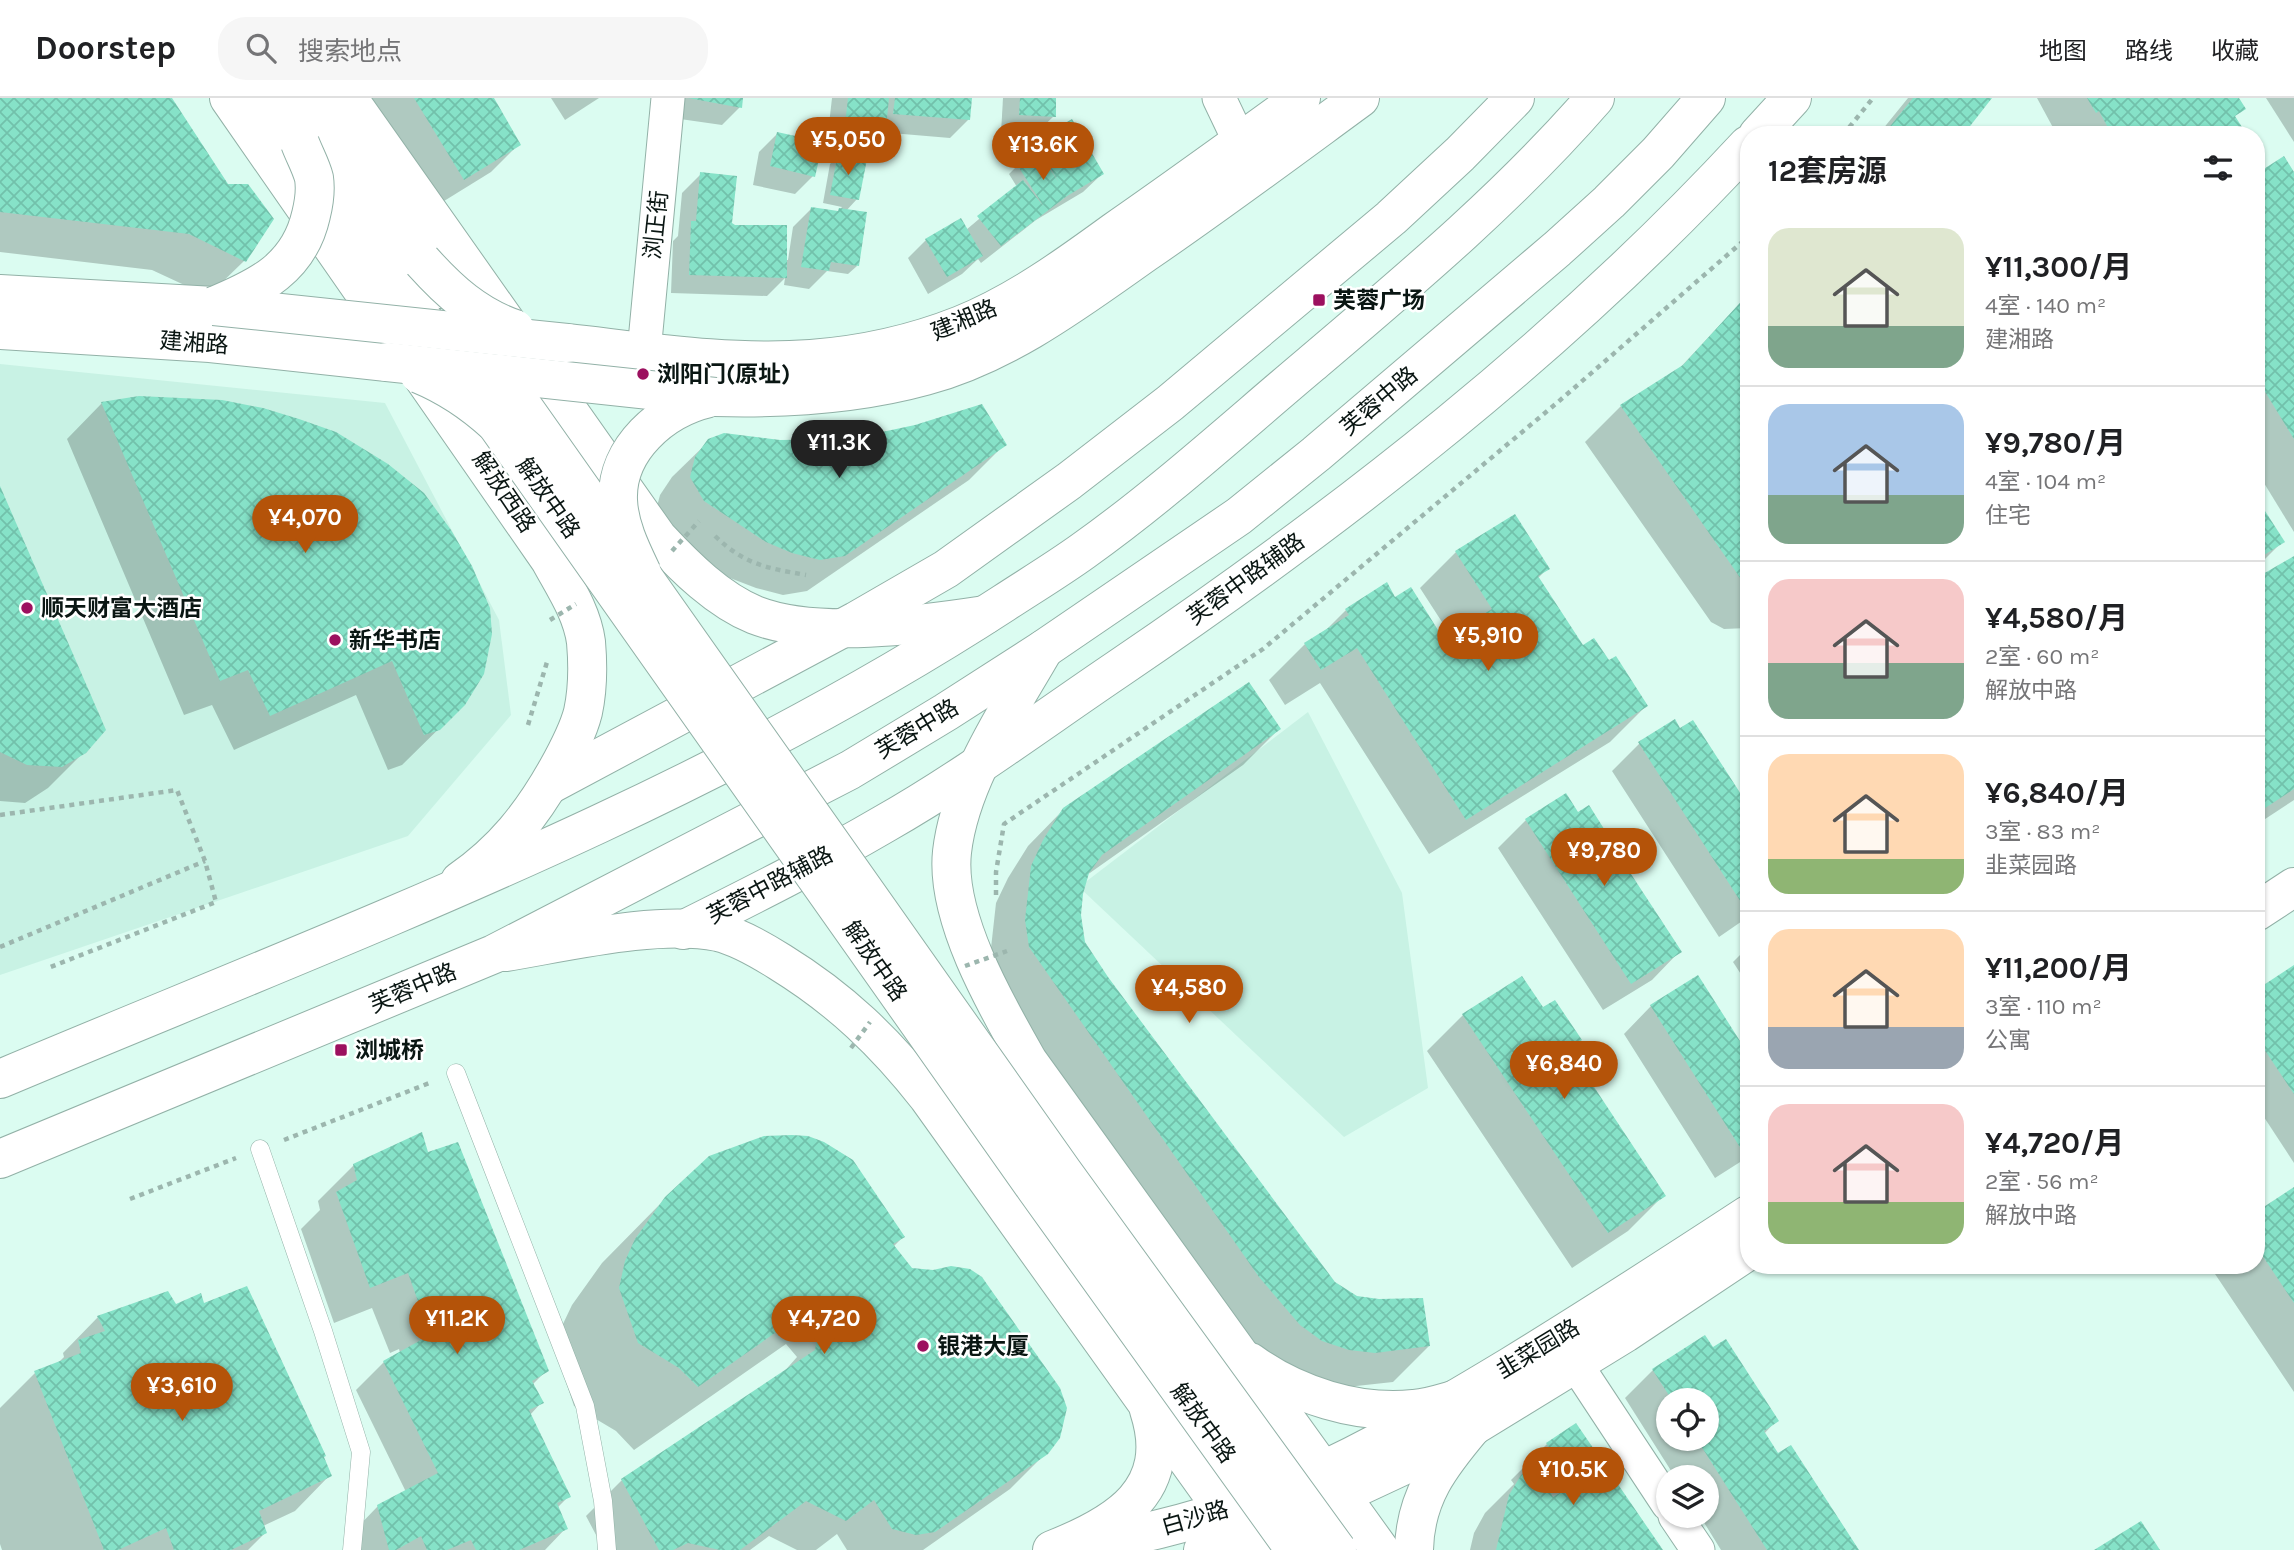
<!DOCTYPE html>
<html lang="zh">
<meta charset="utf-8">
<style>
:root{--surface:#fff;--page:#f6f6f6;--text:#202124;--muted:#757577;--line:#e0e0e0;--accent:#b45309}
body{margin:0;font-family:Karla,"Noto Sans SC",sans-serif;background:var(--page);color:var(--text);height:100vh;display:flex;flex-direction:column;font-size:26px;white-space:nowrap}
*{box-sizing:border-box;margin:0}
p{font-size:23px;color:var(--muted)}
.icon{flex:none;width:38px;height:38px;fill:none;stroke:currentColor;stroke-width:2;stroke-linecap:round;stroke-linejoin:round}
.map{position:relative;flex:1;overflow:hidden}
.sheet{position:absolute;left:1740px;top:28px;width:525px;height:1148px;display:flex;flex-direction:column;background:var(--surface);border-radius:28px;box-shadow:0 2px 5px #0004}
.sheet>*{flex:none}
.buttons{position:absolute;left:1656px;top:1290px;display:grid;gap:14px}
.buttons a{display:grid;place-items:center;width:63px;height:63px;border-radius:50%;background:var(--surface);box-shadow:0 2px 5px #0004;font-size:35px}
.price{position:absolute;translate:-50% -60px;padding:0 16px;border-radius:24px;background:var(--accent);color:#fff;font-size:23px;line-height:46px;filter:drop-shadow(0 2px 4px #0008)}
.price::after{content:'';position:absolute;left:50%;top:42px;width:21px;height:16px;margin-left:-10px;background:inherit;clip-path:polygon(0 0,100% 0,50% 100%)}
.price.active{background:#222;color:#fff}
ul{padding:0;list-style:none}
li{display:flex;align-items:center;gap:21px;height:175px;padding:0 28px}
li+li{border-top:2px solid var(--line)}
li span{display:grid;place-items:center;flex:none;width:196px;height:140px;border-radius:21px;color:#555}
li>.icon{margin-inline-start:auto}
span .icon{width:84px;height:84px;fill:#fffc;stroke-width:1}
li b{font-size:30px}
h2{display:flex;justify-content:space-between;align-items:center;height:84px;padding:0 28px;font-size:30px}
header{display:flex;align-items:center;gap:42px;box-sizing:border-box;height:98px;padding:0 35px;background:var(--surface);border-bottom:2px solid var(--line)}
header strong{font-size:33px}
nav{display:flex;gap:38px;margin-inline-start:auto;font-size:24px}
.search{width:490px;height:63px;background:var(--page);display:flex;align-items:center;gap:18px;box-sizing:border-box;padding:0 24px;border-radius:28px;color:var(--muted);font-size:26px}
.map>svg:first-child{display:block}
</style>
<header>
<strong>Doorstep</strong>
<div class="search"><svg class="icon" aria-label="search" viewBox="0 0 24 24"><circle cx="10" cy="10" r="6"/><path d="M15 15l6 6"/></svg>搜索地点</div>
<nav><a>地图</a><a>路线</a><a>收藏</a></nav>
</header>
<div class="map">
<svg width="2294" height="1452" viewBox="0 0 2294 1452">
<defs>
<pattern id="building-cross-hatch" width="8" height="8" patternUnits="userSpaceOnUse" patternTransform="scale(1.75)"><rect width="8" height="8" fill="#86e2c8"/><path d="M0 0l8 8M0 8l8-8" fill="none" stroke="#72c1ab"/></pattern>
</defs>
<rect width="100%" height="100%" fill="#dbfcf1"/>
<g fill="#c8f2e4">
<path d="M0 266 385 305 499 522 511 617 408 738 0 877Z"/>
<path d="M1308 614 1402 795 1428 990 1344 1039 1079 789Z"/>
</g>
<g fill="#0003" fill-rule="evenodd">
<path d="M0 0H170L244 163 208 198 152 172 0 154Z"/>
<path d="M369 0H492L519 46 491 74 436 108Z"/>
<path d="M551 0H599L565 22Z"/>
<path d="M676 0H742L740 9 722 27 673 20Z"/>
<path d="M832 0H970L969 21 950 40 879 34 866 48 827 44Z"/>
<path d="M1003 0H1055L1054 18 1035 36 1001 35Z"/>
<path d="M1908 0H1990L1965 32 1968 37H1878Z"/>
<path d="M2037 0H2235L2232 17 2245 37H2057Z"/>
<path d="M2266 0H2294V44Z"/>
<path d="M778 35 813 78 795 96 753 87 759 54Z"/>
<path d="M1036 44 1102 76 1083 94 1036 122 981 165 978 161 962 176 928 196 908 160 926 142 966 132 1017 89 1009 76 1019 66 1017 62Z"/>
<path d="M839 57 857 101 846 113 857 168 848 176 827 173 809 191 784 187 785 180 767 198 671 195 673 143 678 138 682 95 701 76 731 127 786 129V162H788L793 129 811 111 837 115 842 109 823 105 830 66Z"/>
<path d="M2284 61 2294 77V434L2256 372V78Z"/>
<path d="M1748 197V530L1724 531 1711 524 1585 344 1621 308 1676 274Z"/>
<path d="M102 305 464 606 402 667 388 672 356 597 234 652 212 607 184 617 67 341Z"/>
<path d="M709 343 1005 346 969 382 807 493 783 497 756 490 730 480 668 439 655 416 660 397 672 379Z"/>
<path d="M0 393 85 653 48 690 25 705 0 703Z"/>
<path d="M2256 402 2283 443 2256 470Z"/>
<path d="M1456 454 1547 471 1538 480 1582 549 1608 565 1646 608 1610 644 1429 756 1320 585 1285 607 1269 582 1305 546 1322 536 1346 512 1395 501 1443 543 1451 538 1420 490Z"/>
<path d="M2294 460V702L2256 727V482Z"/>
<path d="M1692 624 1748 710V819L1719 839 1612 673 1639 646 1680 632Z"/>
<path d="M1279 631 1243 667 1087 777 1082 795 1080 817 1084 845 1107 880 1334 1185 1429 1248 1393 1284 1338 1290 1264 1262 994 885 990 859 996 805 1008 780 1028 748 1064 711Z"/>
<path d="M1565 698 1577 716 1603 734 1594 743 1679 854 1652 882 1603 912 1498 750 1526 722Z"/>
<path d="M1748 849V887L1733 864Z"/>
<path d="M2294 869V1065L2256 1007V894Z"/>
<path d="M1651 908 1739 945 1745 941 1748 945V1059L1715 1080 1624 936Z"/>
<path d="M1463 917 1580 942 1569 953 1664 1097 1628 1133 1572 1170 1427 953Z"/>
<path d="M427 1057 547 1272 532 1287 541 1305 530 1317 569 1398 557 1410 566 1430 545 1452H355L351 1436 378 1408 406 1394 356 1292 384 1264 400 1255 399 1251 390 1255 372 1210 334 1225 301 1131 320 1112 318 1103 354 1067Z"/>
<path d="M852 1063 903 1139 893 1149 1046 1355 1010 1391 923 1452H847L837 1436 816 1452H797L769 1438 750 1452H604L586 1418 622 1382 782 1276 797 1259 786 1246 634 1352 616 1333 574 1308 556 1254 562 1228 572 1207 602 1165 666 1100Z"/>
<path d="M2294 1091V1294L2209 1167H2256V1116Z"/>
<path d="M203 1207 322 1360 330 1377 295 1413 263 1428 265 1435 248 1452H2L0 1446V1310L35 1275 56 1267 64 1259 63 1255 98 1219 175 1209Z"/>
<path d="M1653 1272 1776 1323 1764 1336 1778 1357 1856 1452H1721L1700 1418H1706V1379H1675L1625 1300ZM1668 1302H1706V1340H1668Z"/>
<path d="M1547 1346 1661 1452H1470L1474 1435 1485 1415 1514 1386 1511 1382Z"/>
</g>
<g fill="url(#building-cross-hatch)">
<path d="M0 0H172L228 86H248L274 121 246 164 189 136 0 114Z"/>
<path d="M414 0H494L521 47 464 82Z"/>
<path d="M688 0H743L742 10Z"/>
<path d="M848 0H889L886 30 845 26Z"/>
<path d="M895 0H972L970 22 893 16Z"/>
<path d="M1020 0H1056V19L1019 17Z"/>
<path d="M1913 0H1992L1967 32 1970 37H1883Z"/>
<path d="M2087 0H2239L2246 11 2235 18 2247 37H2112L2099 13 2096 15Z"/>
<path d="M1072 21 1104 76 1067 98 1001 148 977 118 1023 82 1044 109 1016 65 1037 51 1059 85 1035 43Z"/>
<path d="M777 34 823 44 815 79 770 68Z"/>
<path d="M838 55 867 61 859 102 830 97Z"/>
<path d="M2284 58 2294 74V341L2256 279V147L2263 143 2256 131V76Z"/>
<path d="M700 74 737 78 732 125 735 127H787V180L689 177 691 123H696Z"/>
<path d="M811 109 838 113 839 110 867 114 859 168 831 164 829 173 801 169Z"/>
<path d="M961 120 983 158 947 179 925 141Z"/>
<path d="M1748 196V491L1620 307 1683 267Z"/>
<path d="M139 298 222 302 263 310 299 321 336 334 388 366 424 395 451 432 472 468 490 510 492 536 484 576 465 607 440 632 424 637 392 563 270 618 248 572 220 583 101 304Z"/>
<path d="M982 306 1007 347 845 458 820 462 792 455 766 444 704 403 690 379 695 359 708 341 724 335 780 342 849 341 915 327Z"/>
<path d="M0 388 106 632 86 655 62 669 27 667 0 654Z"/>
<path d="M2256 399 2285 444 2256 462Z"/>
<path d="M1515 416 1550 471 1538 478 1583 547 1594 540 1609 562 1616 558 1648 608 1466 722 1357 550 1321 572 1304 545 1349 517 1345 511 1387 484 1395 499 1411 489 1443 540 1492 511 1455 453Z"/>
<path d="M2294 458V691L2256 716V480Z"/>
<path d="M1249 584 1281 631 1102 757 1089 775 1083 796 1081 817 1085 844 1108 879 1335 1184 1357 1198 1379 1201 1423 1200 1430 1248 1375 1255 1349 1252 1322 1243 1300 1227 1259 1179 1029 849 1025 822 1031 768 1043 742 1063 710Z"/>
<path d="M1675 621 1680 630 1693 622 1748 707V815L1638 644Z"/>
<path d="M1566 695 1578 714 1589 707 1606 734 1595 741 1605 756 1614 750 1682 854 1631 886 1525 721Z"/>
<path d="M2294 867V996L2256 939V892Z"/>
<path d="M1698 877 1740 943 1746 939 1748 942V1051L1743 1054 1650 907Z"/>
<path d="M1522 878 1543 909 1555 902 1582 942 1569 951 1666 1098 1608 1135 1462 916Z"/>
<path d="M422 1034 428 1054 458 1044 549 1273 532 1283 544 1305 529 1312 571 1399 557 1405 568 1431 519 1452H476L471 1442 447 1452H427L421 1438 396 1452H389L377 1407 438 1375 383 1263 430 1237 408 1175 370 1190 336 1094 357 1082 353 1066Z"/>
<path d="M792 1037 808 1038 824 1044 853 1062 905 1139 893 1146 912 1170 933 1172 951 1168 970 1171 982 1179 1060 1290 1067 1310 1060 1340 1048 1356 935 1434 916 1437 892 1431 874 1402 846 1423 806 1403 740 1452H720L688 1445 673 1452H659L621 1381 815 1252 818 1236 834 1226 819 1204 698 1289 679 1270 638 1245 619 1190 625 1163 635 1141 665 1099 709 1058 764 1038Z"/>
<path d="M2294 1089V1205L2256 1148V1114Z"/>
<path d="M247 1188 326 1358 324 1359 332 1378 259 1413 267 1435 231 1452H174L166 1430 118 1452H104L34 1273 81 1255 78 1242 105 1233 97 1218 168 1193 176 1206 201 1195 204 1205Z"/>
<path d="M1705 1237 1713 1249 1726 1241 1779 1323 1764 1333 1778 1355 1791 1347 1859 1452H1767L1696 1340H1706V1302H1672L1652 1271Z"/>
<path d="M1576 1325 1663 1452H1496L1509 1397 1521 1377 1534 1368 1553 1399 1575 1386 1546 1345Z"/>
<path d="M2141 1423 2160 1452H2094Z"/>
</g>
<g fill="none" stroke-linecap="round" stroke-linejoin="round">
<g stroke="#92b1a7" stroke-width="19">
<g id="service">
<path d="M456 975 585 1308 603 1403 607 1452"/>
<path d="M260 1051 323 1233 361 1354 352 1452"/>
</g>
</g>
<g stroke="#92b1a7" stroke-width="35">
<g id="minor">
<path d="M1219 0 1240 44"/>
<path d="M644 254 668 0"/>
<path d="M1575 1265 1668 1406"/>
<path d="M1675 1418 1698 1452"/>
</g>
</g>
<g stroke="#92b1a7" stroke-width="40">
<g id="tertiary">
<path d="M269 0 446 254"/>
<path d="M308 0 441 191"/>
<path d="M1758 37 1792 0"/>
<path d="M549 687 856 523 946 471 1069 383 1170 305 1391 120 1460 56 1515 0"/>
<path d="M2256 814 2294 789"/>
<path d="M683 832C751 798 819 764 884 726 965 680 1041 623 1118 571 1343 418 1563 247 1748 47"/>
<path d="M1068 1451C1126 1439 1186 1427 1242 1406 1337 1372 1425 1320 1511 1268 1591 1219 1670 1168 1748 1117"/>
<path d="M1203 1452 1261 1434 1426 1357 1625 1235 1748 1153"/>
</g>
</g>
<g stroke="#92b1a7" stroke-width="40">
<g id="secondary">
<path d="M229 0 550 462C564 488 582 514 586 544 588 567 588 591 583 614 578 634 567 654 557 672 531 718 503 753 460 783"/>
<path d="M348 0 658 440C685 469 718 502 755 517 817 541 920 527 985 517"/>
<path d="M0 196 214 208"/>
<path d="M0 232 210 245 387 264"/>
<path d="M567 245C648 254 730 267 811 261 862 257 913 246 961 227 1016 205 1067 168 1115 133 1177 90 1239 45 1301 0"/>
<path d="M715 299C786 301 856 297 925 278 1007 256 1077 203 1145 155 1218 105 1289 52 1360 0"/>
<path d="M1044 551C1009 612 960 683 952 754 945 819 996 907 1028 963L1380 1452"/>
<path d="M506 854C567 844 658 822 718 834 739 839 761 852 780 864 840 901 885 944 928 999L1252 1452"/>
<path d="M1250 1264C1295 1297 1358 1317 1414 1311 1428 1310 1443 1305 1457 1301"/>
<path d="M1052 1452C1118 1426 1175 1392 1149 1312"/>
<path d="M1414 1452C1415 1399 1440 1367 1473 1328"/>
</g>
</g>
<g stroke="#92b1a7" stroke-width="40">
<g id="primary">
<path d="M0 981C342 837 692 708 1004 505 1030 488 1058 471 1083 453 1163 396 1236 329 1311 266 1410 182 1510 98 1595 0"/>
<path d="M0 1061 494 856 850 672 946 614 1044 551 1239 418 1316 356 1557 151 1609 104 1658 55 1706 0"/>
</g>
</g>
<g stroke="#9cb6ae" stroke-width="4.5" stroke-dasharray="5 5" stroke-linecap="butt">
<path d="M1843 37 1873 0"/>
<path d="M715 438C745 467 767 470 806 477"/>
<path d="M528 627 547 564"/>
<path d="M0 717 177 692 205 763 216 804 48 870"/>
<path d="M996 797V774L1004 726 1263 551 1558 304 1748 139"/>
<path d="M0 849 205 763"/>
<path d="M284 1042 432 984"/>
<path d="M130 1101 236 1060"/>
</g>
<use href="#service" stroke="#fff" stroke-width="18"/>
<use href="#minor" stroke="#fff" stroke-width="33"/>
<use href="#tertiary" stroke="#fff" stroke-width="38"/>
<use href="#secondary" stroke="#fff" stroke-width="38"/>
<use href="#primary" stroke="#fff" stroke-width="38"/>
<g stroke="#92b1a7" stroke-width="40" stroke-linecap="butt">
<g id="tertiary-bridge">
<path d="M500 276 1063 1074 1337 1452"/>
<path d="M475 296 1036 1091 1295 1452"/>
</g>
</g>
<g stroke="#92b1a7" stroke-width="40" stroke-linecap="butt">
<g id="secondary-bridge">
<path d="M422 163C449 193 476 218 515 231"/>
<path d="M214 208 567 245"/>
<path d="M214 208C260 189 299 170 311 117 314 105 316 93 314 80 311 68 304 56 300 45"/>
<path d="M387 264 715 299"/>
<path d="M419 276C448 288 472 304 495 325"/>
<path d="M642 475C631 452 619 428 618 402 616 351 662 311 709 300"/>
</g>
</g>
<g stroke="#9cb6ae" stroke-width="4.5" stroke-dasharray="5 5" stroke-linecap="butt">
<path d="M672 453 699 423"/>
<path d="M550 522 576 506"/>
<path d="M965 868 1007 853"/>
<path d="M851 950 870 924"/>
</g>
<use href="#tertiary-bridge" stroke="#fff" stroke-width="38"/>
<use href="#secondary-bridge" stroke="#fff" stroke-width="38"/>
</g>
<g fill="#9c105f" stroke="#fff" stroke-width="2.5">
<rect x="1312" y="195" width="14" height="14" rx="3.5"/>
<circle cx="643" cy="276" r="7"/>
<circle cx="27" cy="510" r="7"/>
<circle cx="335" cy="542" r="7"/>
<rect x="334" y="945" width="14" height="14" rx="3.5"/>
<circle cx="923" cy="1248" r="7"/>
</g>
<g text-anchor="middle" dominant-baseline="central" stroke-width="5" stroke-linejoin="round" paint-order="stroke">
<g font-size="23" fill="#0a1613" stroke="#fff">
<text transform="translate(656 127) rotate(-84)">浏正街</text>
<text transform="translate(964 222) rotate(-23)">建湘路</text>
<text transform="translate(194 245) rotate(4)">建湘路</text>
<text transform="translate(1379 303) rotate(-40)">芙蓉中路</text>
<text transform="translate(504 394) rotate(56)">解放西路</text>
<text transform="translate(548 400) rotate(55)">解放中路</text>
<text transform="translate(1246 481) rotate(-36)">芙蓉中路辅路</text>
<text transform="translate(917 631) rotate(-31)">芙蓉中路</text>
<text transform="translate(770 787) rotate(-28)">芙蓉中路辅路</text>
<text transform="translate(875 863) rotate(55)">解放中路</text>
<text transform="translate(413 890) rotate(-23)">芙蓉中路</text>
<text transform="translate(1538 1251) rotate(-31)">韭菜园路</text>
<text transform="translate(1203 1325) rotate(54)">解放中路</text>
<text transform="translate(1195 1420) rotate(-16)">白沙路</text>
</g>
<g font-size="23" font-weight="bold" fill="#0a1613" stroke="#fff" text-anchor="start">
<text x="1333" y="202">芙蓉广场</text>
<text x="657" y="276">浏阳门(原址)</text>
<text x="41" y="510">顺天财富大酒店</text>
<text x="349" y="542">新华书店</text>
<text x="355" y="952">浏城桥</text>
<text x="937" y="1248">银港大厦</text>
</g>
</g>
</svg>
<div class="buttons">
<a><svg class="icon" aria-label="locate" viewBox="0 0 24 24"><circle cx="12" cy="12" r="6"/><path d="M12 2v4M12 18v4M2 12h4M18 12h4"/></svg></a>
<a><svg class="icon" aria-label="layers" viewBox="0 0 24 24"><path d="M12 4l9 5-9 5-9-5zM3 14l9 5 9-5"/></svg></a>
</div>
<b class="price" style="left:848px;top:79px">¥5,050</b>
<b class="price" style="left:1043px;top:84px">¥13.6K</b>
<b class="price active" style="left:839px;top:382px">¥11.3K</b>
<b class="price" style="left:305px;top:457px">¥4,070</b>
<b class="price" style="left:1488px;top:575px">¥5,910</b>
<b class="price" style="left:1604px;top:790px">¥9,780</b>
<b class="price" style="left:1189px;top:927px">¥4,580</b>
<b class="price" style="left:1564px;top:1003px">¥6,840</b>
<b class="price" style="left:457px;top:1258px">¥11.2K</b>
<b class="price" style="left:824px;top:1258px">¥4,720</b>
<b class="price" style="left:182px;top:1325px">¥3,610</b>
<b class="price" style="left:1573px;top:1409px">¥10.5K</b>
<section class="sheet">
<h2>12套房源<svg class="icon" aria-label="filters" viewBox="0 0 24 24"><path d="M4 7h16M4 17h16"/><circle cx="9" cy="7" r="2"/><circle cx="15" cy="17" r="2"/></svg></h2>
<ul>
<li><span style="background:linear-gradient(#dfe7d0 70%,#7fa58c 0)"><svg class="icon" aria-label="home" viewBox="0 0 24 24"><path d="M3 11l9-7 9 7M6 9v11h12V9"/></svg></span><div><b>¥11,300/月</b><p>4室 · 140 m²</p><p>建湘路</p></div></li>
<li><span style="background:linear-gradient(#a9c7e8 65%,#7fa58c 0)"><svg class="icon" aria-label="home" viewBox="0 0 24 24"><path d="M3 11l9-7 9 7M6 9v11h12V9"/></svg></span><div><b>¥9,780/月</b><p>4室 · 104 m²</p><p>住宅</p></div></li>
<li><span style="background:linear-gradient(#f6c9c9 60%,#7fa58c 0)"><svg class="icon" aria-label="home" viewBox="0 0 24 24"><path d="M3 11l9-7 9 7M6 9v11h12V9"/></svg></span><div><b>¥4,580/月</b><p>2室 · 60 m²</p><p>解放中路</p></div></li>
<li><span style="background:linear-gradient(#ffd9b3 75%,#8fb573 0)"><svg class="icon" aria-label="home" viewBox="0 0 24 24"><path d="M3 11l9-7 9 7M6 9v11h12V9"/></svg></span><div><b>¥6,840/月</b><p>3室 · 83 m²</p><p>韭菜园路</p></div></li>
<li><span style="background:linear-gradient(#ffd9b3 70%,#9aa5b1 0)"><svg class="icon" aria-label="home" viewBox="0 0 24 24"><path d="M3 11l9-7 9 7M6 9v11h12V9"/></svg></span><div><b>¥11,200/月</b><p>3室 · 110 m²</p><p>公寓</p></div></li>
<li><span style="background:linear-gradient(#f6c9c9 70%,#8fb573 0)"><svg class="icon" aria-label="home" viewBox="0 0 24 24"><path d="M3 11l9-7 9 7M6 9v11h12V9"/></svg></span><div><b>¥4,720/月</b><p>2室 · 56 m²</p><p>解放中路</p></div></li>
</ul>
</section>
</div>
